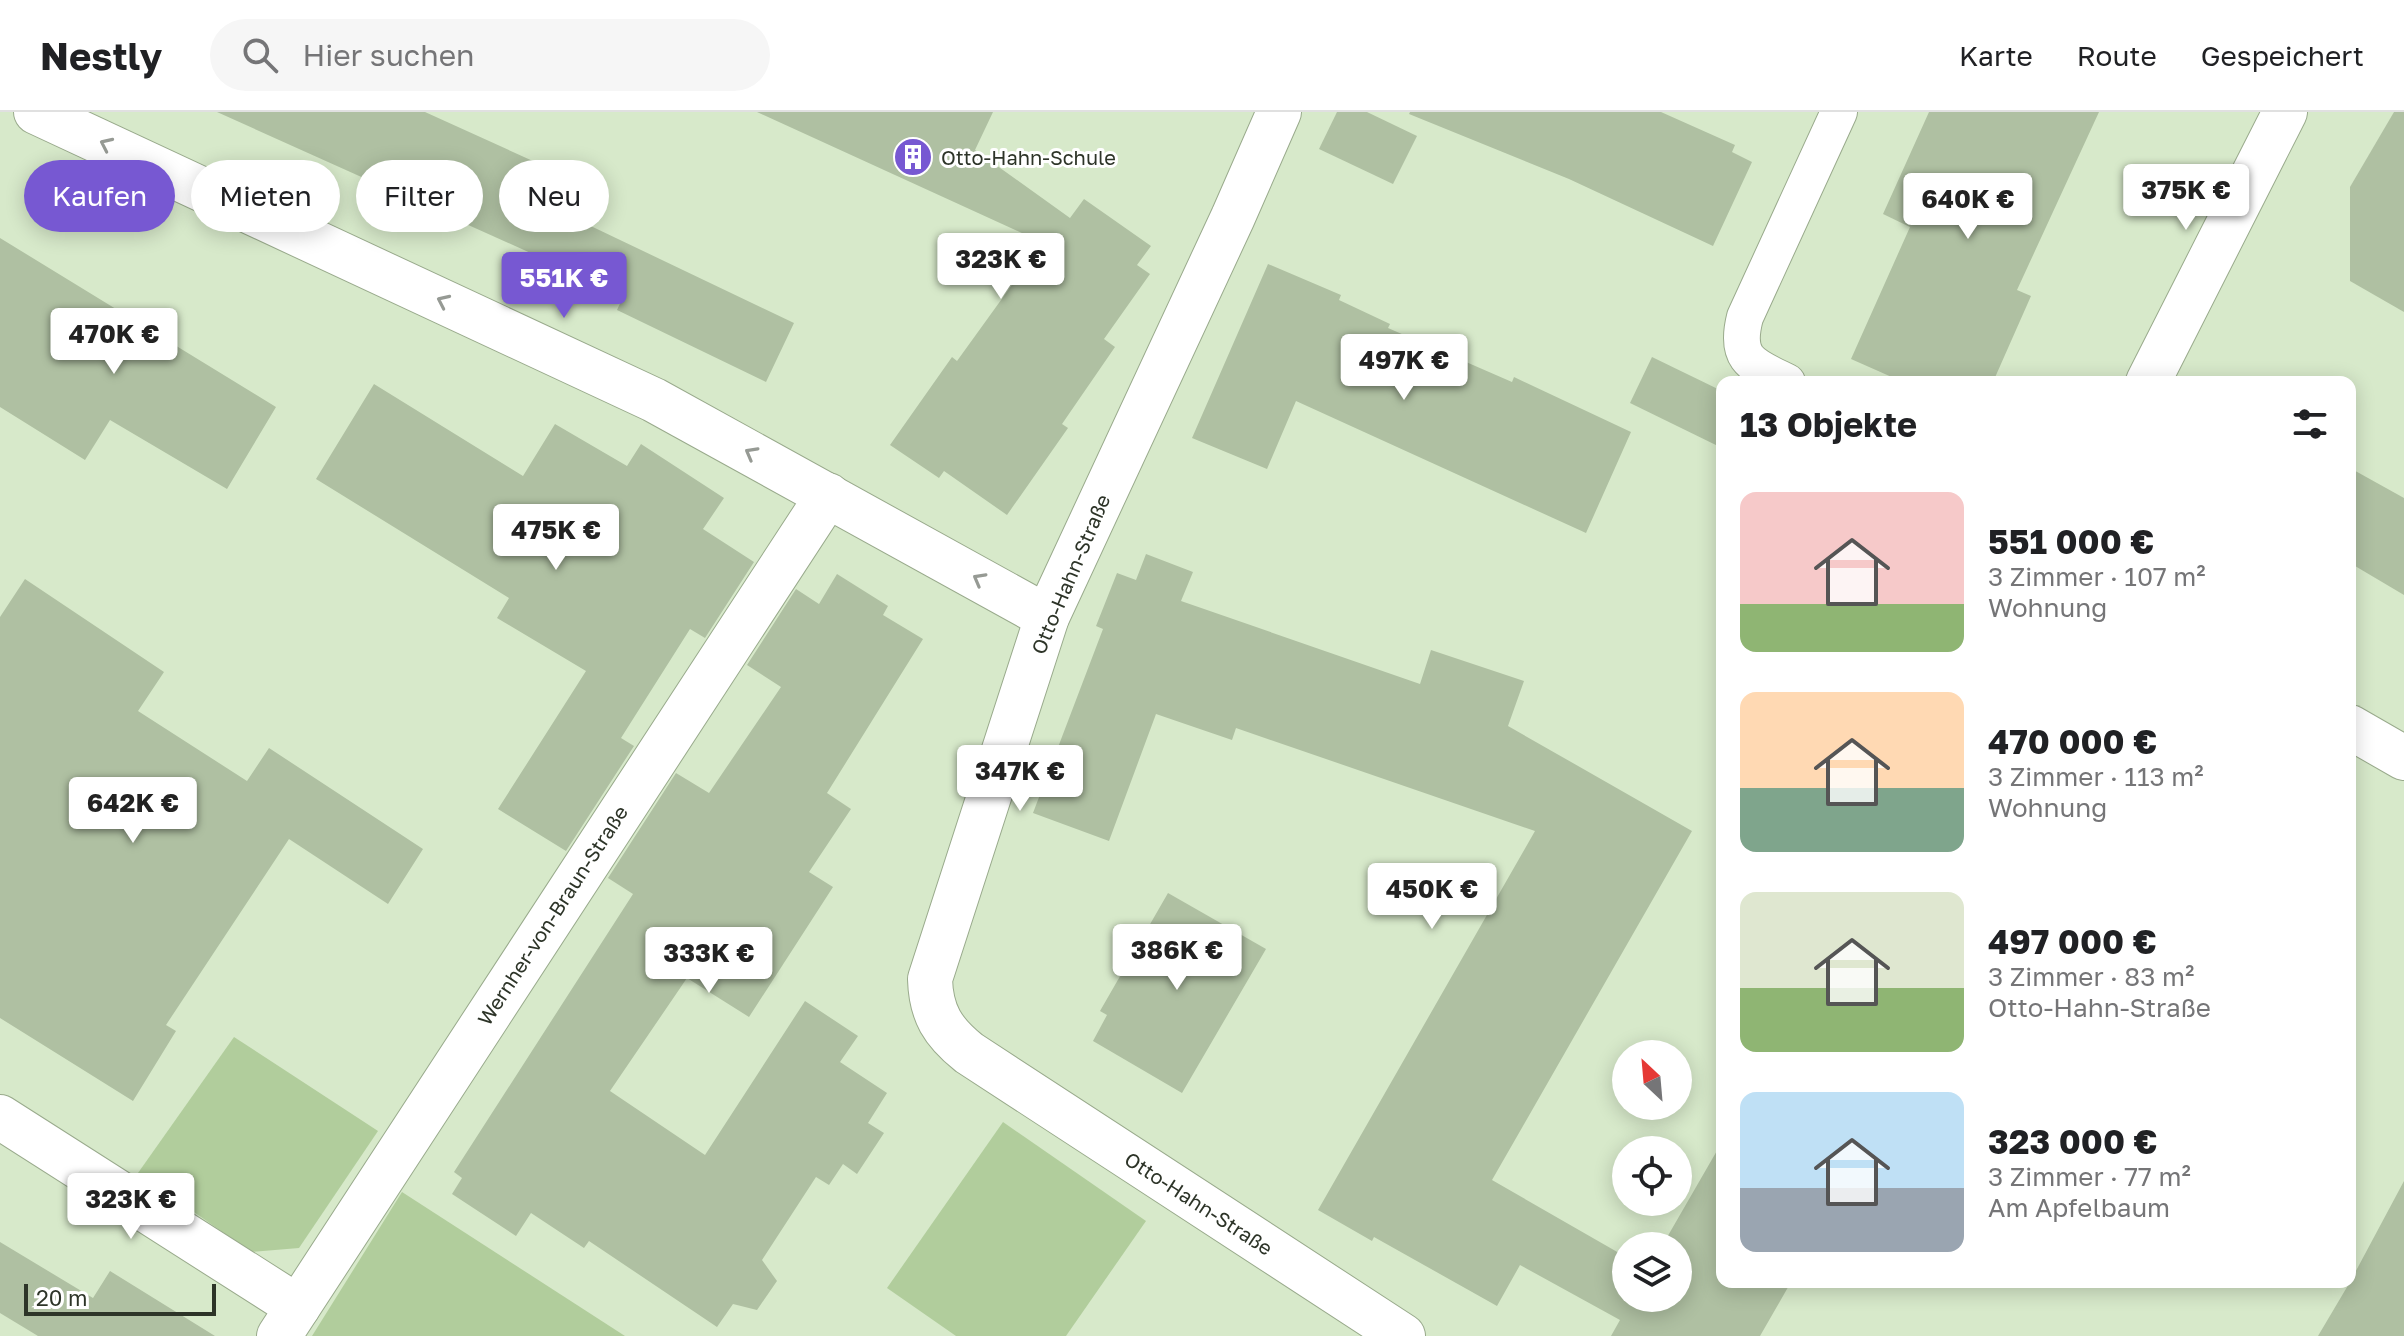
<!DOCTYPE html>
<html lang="de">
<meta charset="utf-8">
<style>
:root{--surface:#fff;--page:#f6f6f6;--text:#202124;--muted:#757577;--line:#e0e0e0;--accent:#7758d2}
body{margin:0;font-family:"Golos Text",sans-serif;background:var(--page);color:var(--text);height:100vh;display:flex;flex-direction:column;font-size:30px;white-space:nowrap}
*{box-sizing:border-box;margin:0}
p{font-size:26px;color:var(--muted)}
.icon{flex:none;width:44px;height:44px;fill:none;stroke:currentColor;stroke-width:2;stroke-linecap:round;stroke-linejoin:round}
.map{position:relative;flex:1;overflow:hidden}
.details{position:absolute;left:1716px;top:264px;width:640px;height:912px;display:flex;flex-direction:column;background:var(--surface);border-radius:16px;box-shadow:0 4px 20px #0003}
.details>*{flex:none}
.hud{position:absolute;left:24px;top:48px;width:760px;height:72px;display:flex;gap:16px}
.needle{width:52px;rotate:334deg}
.controls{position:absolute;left:1612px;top:928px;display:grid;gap:16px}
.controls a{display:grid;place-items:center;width:80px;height:80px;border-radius:50%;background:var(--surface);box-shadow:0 4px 20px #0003;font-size:40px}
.scale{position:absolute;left:24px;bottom:20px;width:192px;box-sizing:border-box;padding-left:8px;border:4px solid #2d3428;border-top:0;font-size:22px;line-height:28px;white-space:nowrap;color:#2d3428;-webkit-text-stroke:6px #fff;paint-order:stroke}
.price{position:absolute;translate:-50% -68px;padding:0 18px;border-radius:8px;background:#fff;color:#222;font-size:26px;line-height:52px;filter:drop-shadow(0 2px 4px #0008)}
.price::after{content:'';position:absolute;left:50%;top:48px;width:24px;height:18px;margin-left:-12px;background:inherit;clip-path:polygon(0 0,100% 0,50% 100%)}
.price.current{background:var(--accent);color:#fff}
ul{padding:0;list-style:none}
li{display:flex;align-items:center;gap:24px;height:200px;padding:0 24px}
li span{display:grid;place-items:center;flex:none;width:224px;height:160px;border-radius:16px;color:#555}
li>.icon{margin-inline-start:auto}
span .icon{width:96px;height:96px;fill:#fffc;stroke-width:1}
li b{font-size:34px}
h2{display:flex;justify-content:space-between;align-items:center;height:96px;padding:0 24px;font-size:34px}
.tag{padding:0 28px;border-radius:36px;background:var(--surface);box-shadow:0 4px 20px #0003;font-size:28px;line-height:72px}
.tag.current{background:var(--accent);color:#fff}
header{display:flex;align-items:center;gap:48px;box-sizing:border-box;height:112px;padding:0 40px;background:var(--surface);border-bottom:2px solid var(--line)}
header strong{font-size:38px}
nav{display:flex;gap:44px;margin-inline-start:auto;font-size:28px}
.search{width:560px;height:72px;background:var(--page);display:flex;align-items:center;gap:20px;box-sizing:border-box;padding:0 28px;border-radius:44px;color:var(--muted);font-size:30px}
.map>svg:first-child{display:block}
</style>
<header>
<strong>Nestly</strong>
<div class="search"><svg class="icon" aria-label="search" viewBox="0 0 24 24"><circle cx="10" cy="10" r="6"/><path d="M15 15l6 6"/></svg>Hier suchen</div>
<nav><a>Karte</a><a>Route</a><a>Gespeichert</a></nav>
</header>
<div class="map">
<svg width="2404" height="1224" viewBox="0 0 2404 1224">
<rect width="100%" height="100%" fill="#d7e9ca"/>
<g fill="#b1cd9c">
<path d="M234 925 378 1019 299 1136 251 1140 138 1061Z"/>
<path d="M1003 1010 1146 1109 1066 1224H956L887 1176Z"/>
<path d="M402 1080 625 1224H312Z"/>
</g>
<g fill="#afc0a2">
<path d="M217 0H425L588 74 574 106 794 211 766 270 617 198 624 183Z"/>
<path d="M757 0H993L975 38 1070 106 1084 87 1151 134 1137 153 1150 162 1104 227 1115 235 1062 312 1068 316 1007 403 944 359 939 366 890 333 952 245 957 249 1027 152 1010 141 1024 122Z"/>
<path d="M1337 0H1367L1417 24 1393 72 1319 37Z"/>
<path d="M1410 0H1661L1735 33 1732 40 1752 50 1713 134 1569 67 1409 2Z"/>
<path d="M1929 0H2099L2017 178 2031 184 1993 270H1903L1851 247 1910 115 1883 102Z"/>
<path d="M2394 0H2404V200L2350 169V75Z"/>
<path d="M0 126 276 295 227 377 110 308 85 348 0 295Z"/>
<path d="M1268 152 1341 183 1339 188 1390 212 1388 216 1512 270 1514 265 1631 320 1586 421 1296 289 1267 357 1192 326Z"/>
<path d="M1652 245 1722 279V336L1630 291Z"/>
<path d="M374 272 523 364 555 312 627 354 641 332 724 386 703 417 754 450 705 526 690 517 621 626 634 634 566 739 498 697 586 559 497 506 509 486 316 367Z"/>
<path d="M2350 356 2404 386V483L2350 451Z"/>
<path d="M1146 442 1193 460 1181 489 1420 572 1431 538 1524 569 1508 614 1692 719 1492 1068 1626 1145V1186H1678V1134H1662L1722 1030V1170H1791L1760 1224H1611L1620 1208 1520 1153 1497 1194 1374 1125 1372 1129 1318 1098 1535 719 1236 616 1232 628 1156 602 1109 729 1033 701 1103 517 1096 514 1117 461 1136 468Z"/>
<path d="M837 462 888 494 883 503 923 527 827 681 851 697 809 760 833 775 749 905 687 866 610 979 705 1043 805 889 858 924 840 950 887 981 868 1011 884 1021 857 1062 843 1052 829 1073 816 1065 762 1148 777 1169 757 1198 733 1192 717 1215 589 1129 584 1136 531 1101 516 1124 452 1082 462 1066 454 1060 633 782 608 766 676 661 709 681 781 575 747 553 796 477 819 492Z"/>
<path d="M25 467 164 560 138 599 247 669 269 636 423 737 388 792 289 727 166 913 176 919 133 989 0 906V505Z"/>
<path d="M1168 781 1266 837 1182 981 1093 929 1107 903 1100 899Z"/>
<path d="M2404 1069V1224H2318L2350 1170Z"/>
<path d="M0 1130 93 1186 110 1159 215 1224H38L0 1201Z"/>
</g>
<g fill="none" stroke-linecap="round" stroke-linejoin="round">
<g stroke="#99aa8c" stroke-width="38">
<path id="service" d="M1787 270C1752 253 1734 248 1745 205L1839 0"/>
</g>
<g stroke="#99aa8c" stroke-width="46">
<g id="minor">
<path d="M36 0 654 288 1047 505"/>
<path d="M1279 0 1233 105 1047 505 930 867C931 902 943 920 969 941L1403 1224"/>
<path d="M2148 270 2285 0"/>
<path d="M2350 615 2404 646"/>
<path d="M0 1005 298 1195"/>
<path d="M279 1224 828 383"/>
</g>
</g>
<use href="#service" stroke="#fff" stroke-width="36"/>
<use href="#minor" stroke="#fff" stroke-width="44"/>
</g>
<defs><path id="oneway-chevron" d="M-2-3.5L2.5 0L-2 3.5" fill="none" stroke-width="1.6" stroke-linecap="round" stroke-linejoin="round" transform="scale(2)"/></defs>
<g stroke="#969a94">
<use href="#oneway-chevron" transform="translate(106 32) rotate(-155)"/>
<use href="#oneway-chevron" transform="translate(443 189) rotate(-155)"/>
<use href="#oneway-chevron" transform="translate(751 341) rotate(-151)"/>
<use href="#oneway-chevron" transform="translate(979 467) rotate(-151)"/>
</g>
<defs>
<g id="building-disc" transform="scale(2)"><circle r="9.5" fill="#7758d2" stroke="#fff"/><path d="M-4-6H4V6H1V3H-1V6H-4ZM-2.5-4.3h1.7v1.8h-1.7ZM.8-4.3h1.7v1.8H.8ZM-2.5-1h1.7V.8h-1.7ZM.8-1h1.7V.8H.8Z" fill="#fff"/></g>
</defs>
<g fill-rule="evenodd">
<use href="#building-disc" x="913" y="45"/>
</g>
<g text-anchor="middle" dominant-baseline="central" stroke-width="6" stroke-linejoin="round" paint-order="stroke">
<g font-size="20" fill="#2d3428" stroke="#fff" text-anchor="start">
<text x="941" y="45">Otto-Hahn-Schule</text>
</g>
<g font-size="20" fill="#2d3428" stroke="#fff">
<text transform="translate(1070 462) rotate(-67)">Otto-Hahn-Straße</text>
<text transform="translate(552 803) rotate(-57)">Wernher-von-Braun-Straße</text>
<text transform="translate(1199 1091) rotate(33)">Otto-Hahn-Straße</text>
</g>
</g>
</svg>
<div class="controls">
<a><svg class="needle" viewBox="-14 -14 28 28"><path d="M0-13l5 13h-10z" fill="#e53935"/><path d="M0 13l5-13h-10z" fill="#757577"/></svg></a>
<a><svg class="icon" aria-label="locate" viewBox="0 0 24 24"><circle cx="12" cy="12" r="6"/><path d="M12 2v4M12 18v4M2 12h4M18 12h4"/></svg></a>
<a><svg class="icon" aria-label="layers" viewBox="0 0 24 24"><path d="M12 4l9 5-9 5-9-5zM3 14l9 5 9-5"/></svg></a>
</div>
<div class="scale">20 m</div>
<b class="price" style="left:2186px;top:120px">375K €</b>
<b class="price" style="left:1968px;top:129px">640K €</b>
<b class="price" style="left:1001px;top:189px">323K €</b>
<b class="price current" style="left:564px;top:208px">551K €</b>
<b class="price" style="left:114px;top:264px">470K €</b>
<b class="price" style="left:1404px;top:290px">497K €</b>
<b class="price" style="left:556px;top:460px">475K €</b>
<b class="price" style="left:1020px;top:701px">347K €</b>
<b class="price" style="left:133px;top:733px">642K €</b>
<b class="price" style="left:1432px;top:819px">450K €</b>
<b class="price" style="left:1177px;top:880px">386K €</b>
<b class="price" style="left:709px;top:883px">333K €</b>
<b class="price" style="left:131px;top:1129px">323K €</b>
<div class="hud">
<a class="tag current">Kaufen</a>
<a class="tag">Mieten</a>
<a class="tag">Filter</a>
<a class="tag">Neu</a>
</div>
<section class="details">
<h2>13 Objekte<svg class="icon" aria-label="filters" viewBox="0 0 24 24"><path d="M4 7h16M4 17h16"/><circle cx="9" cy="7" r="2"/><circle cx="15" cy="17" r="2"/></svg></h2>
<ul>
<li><span style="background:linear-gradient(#f6c9c9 70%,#8fb573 0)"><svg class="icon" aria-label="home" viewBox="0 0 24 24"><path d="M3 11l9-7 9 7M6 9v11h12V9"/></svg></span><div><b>551 000 €</b><p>3 Zimmer · 107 m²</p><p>Wohnung</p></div></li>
<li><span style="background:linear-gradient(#ffd9b3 60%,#7fa58c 0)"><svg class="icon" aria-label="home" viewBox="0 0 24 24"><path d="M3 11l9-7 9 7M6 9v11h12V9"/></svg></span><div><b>470 000 €</b><p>3 Zimmer · 113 m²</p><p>Wohnung</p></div></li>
<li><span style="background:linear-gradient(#dfe7d0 60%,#8fb573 0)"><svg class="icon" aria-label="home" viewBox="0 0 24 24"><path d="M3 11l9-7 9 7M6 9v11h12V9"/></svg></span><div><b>497 000 €</b><p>3 Zimmer · 83 m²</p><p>Otto-Hahn-Straße</p></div></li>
<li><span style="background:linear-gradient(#bfe0f5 60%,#9aa5b1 0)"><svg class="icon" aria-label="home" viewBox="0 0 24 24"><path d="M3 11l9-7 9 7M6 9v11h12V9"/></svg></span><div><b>323 000 €</b><p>3 Zimmer · 77 m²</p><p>Am Apfelbaum</p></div></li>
</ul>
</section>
</div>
